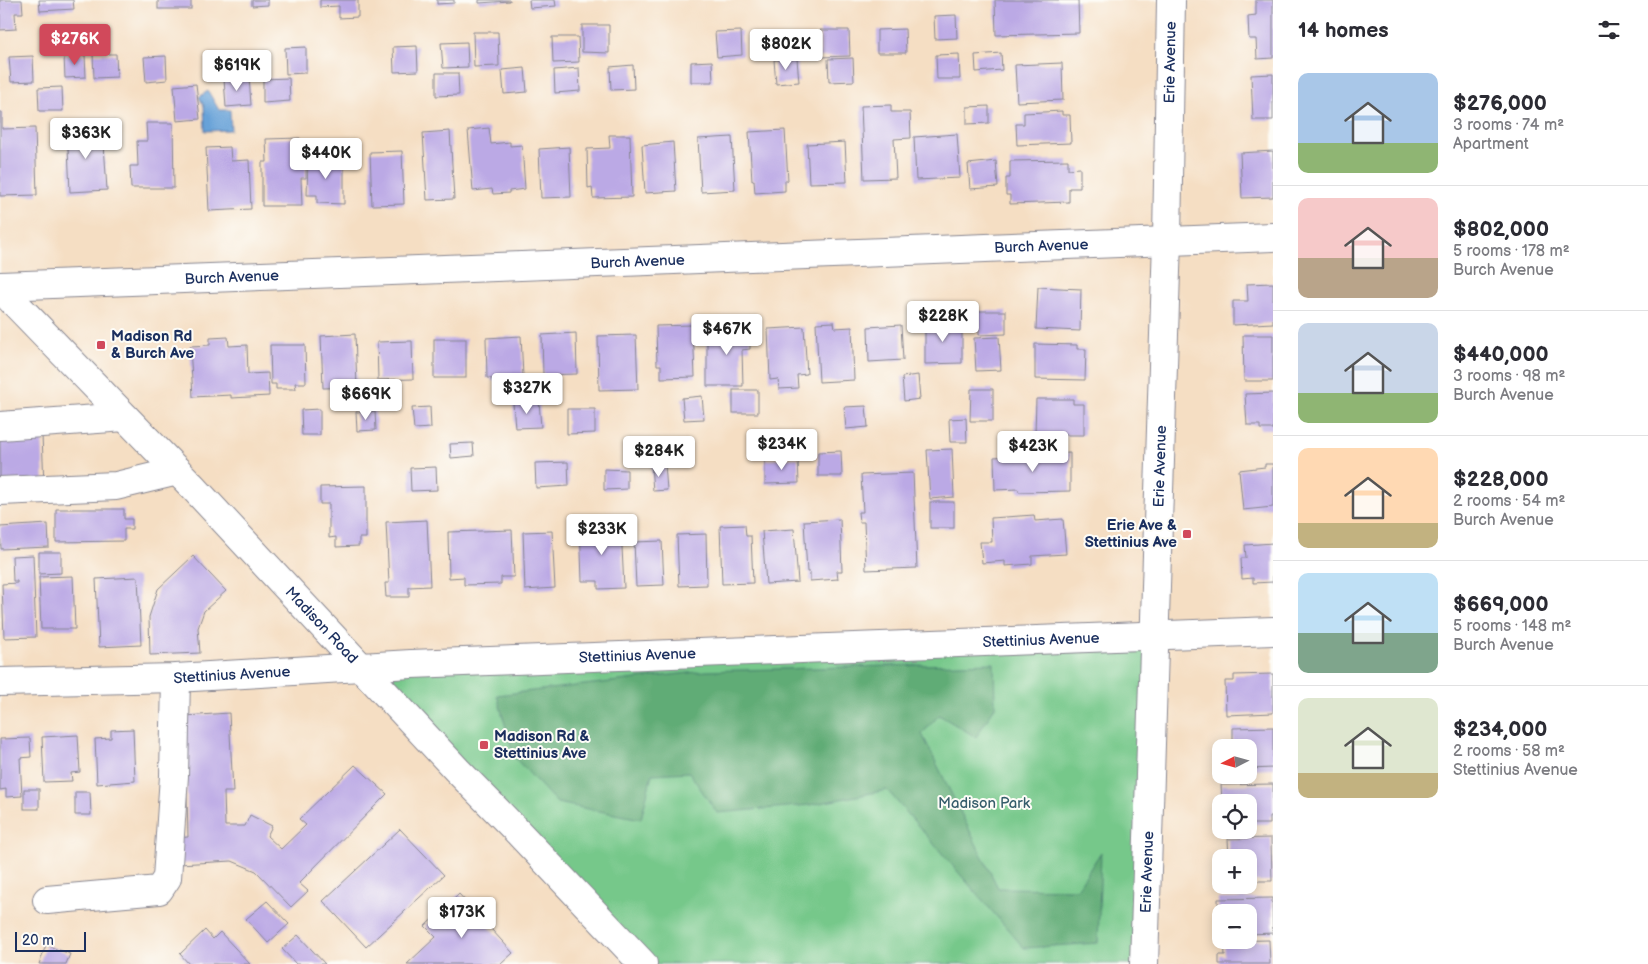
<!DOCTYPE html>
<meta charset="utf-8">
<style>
:root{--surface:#fff;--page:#f7f7f7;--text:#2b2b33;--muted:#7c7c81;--line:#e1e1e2;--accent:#d1495b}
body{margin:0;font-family:"Balsamiq Sans",sans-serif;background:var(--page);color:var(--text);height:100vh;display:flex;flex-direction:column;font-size:19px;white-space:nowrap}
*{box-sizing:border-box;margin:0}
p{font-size:16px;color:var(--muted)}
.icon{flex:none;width:28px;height:28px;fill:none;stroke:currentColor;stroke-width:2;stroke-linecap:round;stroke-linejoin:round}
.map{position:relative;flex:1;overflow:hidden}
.sheet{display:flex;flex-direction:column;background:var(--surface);width:375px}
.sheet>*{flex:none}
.needle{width:32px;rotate:264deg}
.fabs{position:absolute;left:1212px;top:739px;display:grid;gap:10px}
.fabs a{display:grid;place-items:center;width:45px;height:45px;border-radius:10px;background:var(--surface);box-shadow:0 2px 12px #0003;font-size:25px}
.scale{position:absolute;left:15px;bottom:12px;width:71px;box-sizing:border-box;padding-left:5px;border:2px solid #1b2f5e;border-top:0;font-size:14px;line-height:18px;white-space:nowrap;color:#1b2f5e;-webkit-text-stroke:4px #fdfcf7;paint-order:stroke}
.price{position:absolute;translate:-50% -42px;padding:0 11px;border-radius:5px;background:#fff;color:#222;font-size:16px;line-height:32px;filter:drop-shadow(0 1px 2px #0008)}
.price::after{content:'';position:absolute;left:50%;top:30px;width:15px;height:11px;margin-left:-8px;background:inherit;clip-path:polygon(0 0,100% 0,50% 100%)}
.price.active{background:var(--accent);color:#fff}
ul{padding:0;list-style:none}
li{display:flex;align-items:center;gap:15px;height:125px;padding:0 25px}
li+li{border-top:1px solid var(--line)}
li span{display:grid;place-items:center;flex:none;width:140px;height:100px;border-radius:10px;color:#555}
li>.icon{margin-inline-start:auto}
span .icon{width:60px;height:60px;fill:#fffc;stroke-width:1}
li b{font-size:21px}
h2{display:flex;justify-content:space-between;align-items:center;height:60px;padding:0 25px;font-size:21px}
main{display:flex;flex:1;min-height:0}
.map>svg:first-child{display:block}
</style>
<main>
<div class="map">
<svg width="1273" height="964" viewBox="0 0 1273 964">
<rect width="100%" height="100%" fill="#fdfcf7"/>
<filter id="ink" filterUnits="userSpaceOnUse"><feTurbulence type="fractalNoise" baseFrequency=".02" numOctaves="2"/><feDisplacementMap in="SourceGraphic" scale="10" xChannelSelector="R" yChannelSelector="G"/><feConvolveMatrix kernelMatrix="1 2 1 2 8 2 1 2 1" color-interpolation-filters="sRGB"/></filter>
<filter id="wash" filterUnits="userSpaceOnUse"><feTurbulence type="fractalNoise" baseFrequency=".0096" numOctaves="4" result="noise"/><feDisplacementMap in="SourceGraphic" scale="20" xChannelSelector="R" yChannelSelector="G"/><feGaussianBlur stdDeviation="1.12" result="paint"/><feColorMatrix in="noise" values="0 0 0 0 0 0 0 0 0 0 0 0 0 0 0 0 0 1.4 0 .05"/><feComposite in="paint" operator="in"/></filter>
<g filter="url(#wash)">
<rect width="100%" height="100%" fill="#f5dec3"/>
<path fill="#76c88a" stroke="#487c74" d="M1155 635 1144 964H643L362 668Z"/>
<path fill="#60ac76" stroke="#3e6e6a" d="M994 663 995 707 976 737 939 715 922 734 998 888 1077 889 1101 852 1098 943 1024 948 887 790 810 805 717 813 689 772 652 774 641 819 557 803 514 757 497 695 706 671Z"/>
<path fill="#68a2d8" stroke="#42689b" d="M208 91 219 110H230L231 130 205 131 204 106 199 97Z"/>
<g id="blocks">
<g fill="#bba9e5">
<path d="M0 0H22L23 13H15L16 29 0 30Z"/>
<path d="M39 0H73L74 9 40 11Z"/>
<rect x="158" y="0" width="33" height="9"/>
<path d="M252 0H268V5L252 6Z"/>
<path d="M320 0H358V17L339 18V6L320 7Z"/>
<path d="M437 0H454V3L437 4Z"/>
<path d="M479 0H510V1L479 3Z"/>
<path d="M529 0H555L556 6 530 8Z"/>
<path d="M995 0H1078L1079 33 996 35Z"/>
<path d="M1256 0H1273V58L1257 59 1256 39H1249L1248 16 1256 15Z"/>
<path d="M956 15 957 38 935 39 934 16Z"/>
<path d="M582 25H609V53L582 52Z"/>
<path d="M905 29 906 53H877V30Z"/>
<path d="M820 30H849L850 56 820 57Z"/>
<path d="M741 31 742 55 717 57 715 32Z"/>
<path d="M473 32H498L499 66 474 67Z"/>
<path d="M552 37H578L579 62 553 63Z"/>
<path d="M467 42 468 67 443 68 441 43Z"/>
<path d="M417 46 418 71 394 72 393 47Z"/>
<path d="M306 47V73L286 74 285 48Z"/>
<path d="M1001 53 1002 70 976 72 975 55Z"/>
<path d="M93 54H116L117 77 94 78Z"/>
<path d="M959 54 960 79H937L936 55Z"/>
<path d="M85 55 86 77 65 78 64 56Z"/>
<path d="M33 56 34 81 11 82 9 57Z"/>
<path d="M166 56 167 80 146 82 144 57Z"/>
<path d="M853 58 854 81 829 82 828 59Z"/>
<path d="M797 59 799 82 776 84 774 60Z"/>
<path d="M712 61 713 82H691V62Z"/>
<path d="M1062 63 1063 100 1017 102 1015 65Z"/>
<path d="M633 65 634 89 611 90 610 67Z"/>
<path d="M525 68 527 92 504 94 502 70Z"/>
<path d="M579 68 580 91 555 93 554 70Z"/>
<path d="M436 73H458L459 95 436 96Z"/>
<path d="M1273 74V120H1253L1251 75Z"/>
<path d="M249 77 251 105 226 107 224 79Z"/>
<path d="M289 78 290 101 263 103V79Z"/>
<path d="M196 84 200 119 177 121 174 86Z"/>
<path d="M62 87 63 111H39L38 88Z"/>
<path d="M891 105V112H910L911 138 894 139 896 178 864 179 861 106Z"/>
<path d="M989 106V123L967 124V107Z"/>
<path d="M1062 111V115H1070L1071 143 1017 145 1016 124H1024V113Z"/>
<path d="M0 112H2V129L35 128 37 195 0 196Z"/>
<path d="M146 123H173L174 188H131L130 166H138L137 141H147Z"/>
<path d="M94 125 95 145 104 144 107 190 70 192 67 126Z"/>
<path d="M489 128 491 144 510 142V146L522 145 525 189 509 191V193L493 194 492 189 473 191 468 130Z"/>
<path d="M785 130 788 181H785V191L755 193 754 180 752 181 749 132Z"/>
<path d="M450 131 454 199 427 200 423 133Z"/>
<path d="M957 134 960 178 916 180 914 137Z"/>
<path d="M609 135H630L632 197 593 198 592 187 588 188 587 149 610 148Z"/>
<path d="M732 137 735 190 701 192 698 139Z"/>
<path d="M300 138 301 163H306V178H301L302 206H262V162H267L266 139Z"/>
<path d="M673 142 676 191 645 193 642 145Z"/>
<path d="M845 142 847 182 809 183 807 144Z"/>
<path d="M230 147 231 161 249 160 251 209 209 211 206 148Z"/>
<path d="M569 147 571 197 541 198 539 149Z"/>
<path d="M402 151 404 204 372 205 370 152Z"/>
<path d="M1273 151V197L1242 198 1240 153Z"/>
<path d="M308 158H344V204L317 203V195H307Z"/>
<path d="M1068 160V169L1080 168V188H1069V202L1010 204V195H1006V178H1010V161Z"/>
<path d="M996 161 998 187 970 189 968 164Z"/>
<path d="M1273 283V323L1233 325V301H1248L1247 284Z"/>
<path d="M1038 287 1081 289 1080 331 1036 329Z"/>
<path d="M979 311H1006V334L979 335Z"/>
<path d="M834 322 835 328 852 327 854 380 819 382 816 323Z"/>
<path d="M925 323H962V363L925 364Z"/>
<path d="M693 325 695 377 661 378V365H657L656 326Z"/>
<path d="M724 325H750V349L742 350 743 386H707V333H724Z"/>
<path d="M901 325 903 360 869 362 868 327Z"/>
<path d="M804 327 807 374 797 375 798 388 779 389 778 379 770 380 768 329Z"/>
<path d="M576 333 577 374 543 375 542 335Z"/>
<path d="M355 334 357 387 323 388 321 336Z"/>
<path d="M636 335 638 389 599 390 598 336Z"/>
<path d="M1243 335H1273V381H1244Z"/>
<path d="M521 336 523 376 511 377V381H492L491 378H487L486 338Z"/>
<path d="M228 337 229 346 247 345 248 374 268 373 269 396 231 398V395L193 397 190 346 210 345V338Z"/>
<path d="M999 337 1001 370 976 371 974 338Z"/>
<rect x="434" y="339" width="32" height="39"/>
<path d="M412 341 413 379 378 380 377 342Z"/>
<path d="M1035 344 1077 345V349H1086L1085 380 1035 379Z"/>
<path d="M270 345H305L306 383H295L296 389H276V384H271Z"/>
<path d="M918 375 920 399 904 401 902 377Z"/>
<path d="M971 389H993V421H970Z"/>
<rect x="733" y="390" width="25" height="23"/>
<path d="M1273 393V429H1260V425H1247L1245 394Z"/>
<path d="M702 396 704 419 684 420 682 398Z"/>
<path d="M1036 399H1073V404H1084V435H1035Z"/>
<path d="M539 401 541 427 515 428 513 403Z"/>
<path d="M866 406 868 427 846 429 844 407Z"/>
<path d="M430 407 431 428 414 429 412 408Z"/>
<path d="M320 409V435H302L301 410Z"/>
<path d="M567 409H595V433L567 434Z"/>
<path d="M375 411 376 430 357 431 356 412Z"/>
<path d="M966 418 967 442H950L949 419Z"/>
<path d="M42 435 44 485 0 486V437Z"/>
<rect x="802" y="437" width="13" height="10"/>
<path d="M473 443 474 456 451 458 450 444Z"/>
<path d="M952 449 954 497 930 499 927 450Z"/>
<path d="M841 451 842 476H818V452Z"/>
<path d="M1070 453V491L1019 492 1018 489 995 490 994 457Z"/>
<path d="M798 458 799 483 765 484V460Z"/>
<path d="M568 462 569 486 536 488 535 463Z"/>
<path d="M665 464 667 490 653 491 651 465Z"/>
<path d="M1265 464H1273V507L1243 510 1239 470 1265 467Z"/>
<path d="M436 467 437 490 411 491 410 468Z"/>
<path d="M604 469 627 470V489L604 490Z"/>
<path d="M913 473 917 568 866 570 864 522H859L858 512H863L861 475Z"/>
<path d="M366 486V538H359V546L336 547V537L329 538V504H320V487Z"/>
<rect x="930" y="502" width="24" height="26"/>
<path d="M56 509H124V519H132V529H124V541L56 542Z"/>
<path d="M1034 515 1035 521 1063 519 1066 554 1032 556V564L1005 566V561L982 563 980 542H992L991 518Z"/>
<path d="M840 519 842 571H837L838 579 810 581V572H807L804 521Z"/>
<path d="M427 520 430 586 409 587V597H386L385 583H389L386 522Z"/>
<path d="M580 522H595L596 528 621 527 624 588 598 589V581H582Z"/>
<path d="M48 524 49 547 1 549 0 527Z"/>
<path d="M745 525 746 536H751L753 583 722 584 720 526Z"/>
<path d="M794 529 798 582 766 584 762 531Z"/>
<path d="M512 530 514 577H501V584L464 585V577L449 578 448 532Z"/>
<path d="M552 531 555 588 525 590 523 532Z"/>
<path d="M706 534 707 585 679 586 677 535Z"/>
<path d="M662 541 664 585 636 586 634 542Z"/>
<path d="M1273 543V582L1253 583V578L1242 579 1241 558H1246L1245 545Z"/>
<path d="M39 552H61V573L39 574Z"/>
<path d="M33 555 36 637 4 638 2 584 17 583V581H13L12 556Z"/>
<path d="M193 556 226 591 204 611 198 628 200 653 150 655 149 617 158 589Z"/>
<path d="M73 576 75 629H41L39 577Z"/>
<path d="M138 577 141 645 99 647 96 579Z"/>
<path d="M1273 674V713L1226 715 1225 681H1234V675Z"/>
<path d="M229 713 233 792H224L225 826H245L250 815 272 826 267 836 281 849 306 825 299 819 355 765 387 794 299 883 308 891 291 907 256 871 232 861 179 864 177 838 188 837 185 716Z"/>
<path d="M1273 727V768L1249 769V748H1233V728Z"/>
<path d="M133 729 135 781 97 784 95 739 111 738V730Z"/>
<path d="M78 735 80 772 71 773 72 781 44 782 42 737Z"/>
<path d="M30 738 31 757 20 758 22 796 6 797V789L0 790V739Z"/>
<path d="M1273 784V816H1270V824H1249V802H1222L1221 785Z"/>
<rect x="24" y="789" width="15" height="20"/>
<path d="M75 792H90L91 815H75Z"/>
<path d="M400 829 444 875 366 947 323 901Z"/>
<path d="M1271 838 1272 881H1249V858H1229L1228 839Z"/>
<path d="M459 894 513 953 501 964H407L436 937 425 926Z"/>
<path d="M1272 898 1273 933 1249 934V912H1221V935H1219L1218 899Z"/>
<path d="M267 901 289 924 268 943 246 919Z"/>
<path d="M205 930 213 939 220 932 250 964H189L180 954Z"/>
<path d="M298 935 325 964H296L282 949Z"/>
<path d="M1269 940 1270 964H1219V955H1225L1224 941Z"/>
<path d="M46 945 70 954 66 964H39Z"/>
</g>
</g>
</g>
<g filter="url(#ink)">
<use href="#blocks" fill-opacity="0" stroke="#888690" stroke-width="1"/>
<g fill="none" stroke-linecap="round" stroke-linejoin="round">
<g stroke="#888690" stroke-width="30">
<g id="minor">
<path id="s1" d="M0 286 1273 237"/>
<path d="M0 426 125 417"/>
<path d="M0 491 116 486 178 471"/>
<path id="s2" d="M0 682 176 678 411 664 1273 631"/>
<path d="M47 900 159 890 167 878 174 776 176 678"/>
<path id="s3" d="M1144 964 1167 240 1171 0"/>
</g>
</g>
<g stroke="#888690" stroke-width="30">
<g id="major">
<path id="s4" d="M0 288 193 487 457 770 515 829 643 964"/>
</g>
</g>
<use href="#minor" stroke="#fff" stroke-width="28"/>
<use href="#major" stroke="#fff" stroke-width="28"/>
</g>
</g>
<g fill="#d1495b" stroke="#fdfcf7" stroke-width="2">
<rect x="96" y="340" width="10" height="10" rx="2.5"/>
<rect x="1182" y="529" width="10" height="10" rx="2.5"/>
<rect x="479" y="740" width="10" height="10" rx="2.5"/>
</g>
<g text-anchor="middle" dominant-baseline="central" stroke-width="4" stroke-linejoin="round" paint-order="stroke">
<g font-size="15" fill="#1b2f5e" stroke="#fdfcf7">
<text stroke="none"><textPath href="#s3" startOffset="902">Erie Avenue</textPath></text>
<text stroke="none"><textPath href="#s1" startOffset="1042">Burch Avenue</textPath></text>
<text stroke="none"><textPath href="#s1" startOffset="638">Burch Avenue</textPath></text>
<text stroke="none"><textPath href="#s1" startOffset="232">Burch Avenue</textPath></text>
<text stroke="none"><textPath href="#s3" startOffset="498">Erie Avenue</textPath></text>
<text stroke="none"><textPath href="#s4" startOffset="466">Madison Road</textPath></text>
<text stroke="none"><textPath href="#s2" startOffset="1042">Stettinius Avenue</textPath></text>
<text stroke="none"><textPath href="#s2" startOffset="638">Stettinius Avenue</textPath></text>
<text stroke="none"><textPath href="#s2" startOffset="232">Stettinius Avenue</textPath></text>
<text stroke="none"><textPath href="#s3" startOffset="92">Erie Avenue</textPath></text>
</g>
<g font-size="15" font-weight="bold" fill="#1b2f5e" stroke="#fdfcf7" text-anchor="start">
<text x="111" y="336">Madison Rd<tspan x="111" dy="17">&amp; Burch Ave</tspan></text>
<text x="1177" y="525" text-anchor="end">Erie Ave &amp;<tspan x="1177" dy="17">Stettinius Ave</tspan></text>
<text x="494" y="736">Madison Rd &amp;<tspan x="494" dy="17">Stettinius Ave</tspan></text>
</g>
<g font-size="15" fill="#365d6b" stroke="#fdfcf7">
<text x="984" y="803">Madison Park</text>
</g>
</g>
</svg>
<div class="fabs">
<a><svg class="needle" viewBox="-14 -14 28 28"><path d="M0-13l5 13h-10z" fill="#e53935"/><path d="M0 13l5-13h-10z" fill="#7c7c81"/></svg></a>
<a><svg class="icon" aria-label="locate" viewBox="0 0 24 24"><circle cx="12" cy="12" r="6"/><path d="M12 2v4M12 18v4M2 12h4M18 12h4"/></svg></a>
<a>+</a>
<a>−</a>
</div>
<div class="scale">20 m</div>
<b class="price active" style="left:75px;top:66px">$276K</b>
<b class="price" style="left:786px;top:71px">$802K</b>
<b class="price" style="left:237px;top:92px">$619K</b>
<b class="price" style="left:86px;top:160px">$363K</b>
<b class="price" style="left:326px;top:180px">$440K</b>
<b class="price" style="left:943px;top:343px">$228K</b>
<b class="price" style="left:727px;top:356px">$467K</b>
<b class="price" style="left:527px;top:415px">$327K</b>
<b class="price" style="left:366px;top:421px">$669K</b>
<b class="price" style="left:782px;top:471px">$234K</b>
<b class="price" style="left:1033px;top:473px">$423K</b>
<b class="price" style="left:659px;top:478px">$284K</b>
<b class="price" style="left:602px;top:556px">$233K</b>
<b class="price" style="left:462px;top:939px">$173K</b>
</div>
<section class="sheet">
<h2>14 homes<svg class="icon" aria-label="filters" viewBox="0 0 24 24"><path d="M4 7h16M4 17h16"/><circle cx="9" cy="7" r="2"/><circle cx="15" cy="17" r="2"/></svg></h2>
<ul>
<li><span style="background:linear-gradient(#a9c7e8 70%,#8fb573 0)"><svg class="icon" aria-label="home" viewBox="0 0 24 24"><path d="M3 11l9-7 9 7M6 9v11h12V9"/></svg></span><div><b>$276,000</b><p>3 rooms · 74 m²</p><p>Apartment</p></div></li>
<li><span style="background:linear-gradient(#f6c9c9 60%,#b9a48a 0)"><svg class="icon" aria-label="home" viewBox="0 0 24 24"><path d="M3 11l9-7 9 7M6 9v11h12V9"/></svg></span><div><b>$802,000</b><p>5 rooms · 178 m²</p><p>Burch Avenue</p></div></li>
<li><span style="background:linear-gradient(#c9d6e8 70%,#8fb573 0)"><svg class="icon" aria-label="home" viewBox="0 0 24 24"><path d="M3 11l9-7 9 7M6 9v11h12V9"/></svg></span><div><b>$440,000</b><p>3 rooms · 98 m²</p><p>Burch Avenue</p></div></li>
<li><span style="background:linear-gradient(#ffd9b3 75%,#c2b280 0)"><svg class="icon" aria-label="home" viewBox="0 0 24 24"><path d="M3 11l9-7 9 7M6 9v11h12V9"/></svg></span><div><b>$228,000</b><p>2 rooms · 54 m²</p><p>Burch Avenue</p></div></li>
<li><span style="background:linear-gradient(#bfe0f5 60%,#7fa58c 0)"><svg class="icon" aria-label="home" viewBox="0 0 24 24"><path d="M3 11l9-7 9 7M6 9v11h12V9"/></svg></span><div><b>$669,000</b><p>5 rooms · 148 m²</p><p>Burch Avenue</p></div></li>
<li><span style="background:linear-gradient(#dfe7d0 75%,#c2b280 0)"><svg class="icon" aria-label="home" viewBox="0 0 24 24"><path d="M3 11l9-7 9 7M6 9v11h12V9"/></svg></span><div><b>$234,000</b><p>2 rooms · 58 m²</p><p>Stettinius Avenue</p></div></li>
</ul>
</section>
</main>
